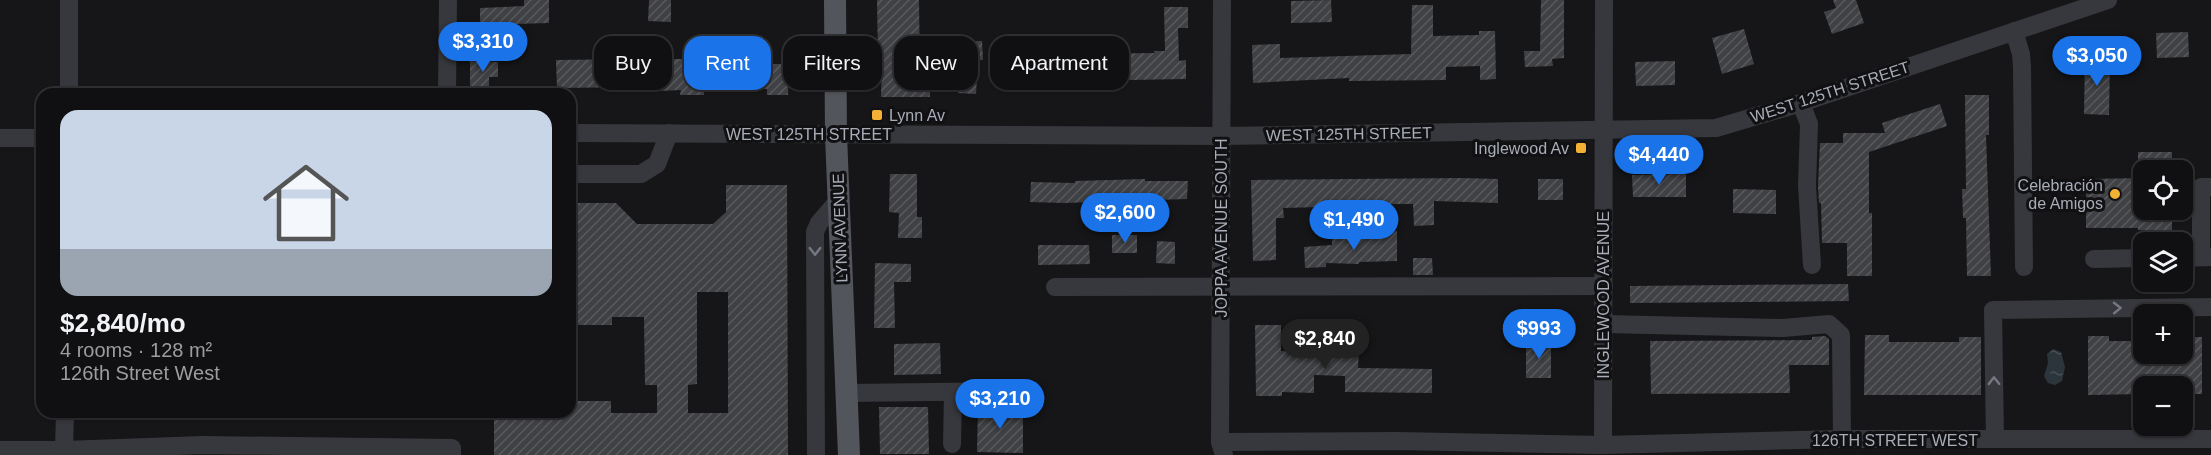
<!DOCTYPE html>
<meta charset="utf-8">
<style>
:root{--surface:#101012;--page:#19191b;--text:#f1f3f6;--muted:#9c9d9f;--line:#303032;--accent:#1a73e8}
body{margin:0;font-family:Helvetica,sans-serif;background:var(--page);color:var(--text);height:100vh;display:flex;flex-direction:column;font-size:22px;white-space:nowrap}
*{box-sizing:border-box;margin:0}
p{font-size:20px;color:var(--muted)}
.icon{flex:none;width:33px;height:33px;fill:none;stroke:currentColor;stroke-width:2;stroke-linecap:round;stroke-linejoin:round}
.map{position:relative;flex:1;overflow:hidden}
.drawer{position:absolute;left:36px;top:88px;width:540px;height:330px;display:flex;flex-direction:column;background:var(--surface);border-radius:18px;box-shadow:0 2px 4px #0004,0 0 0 2px var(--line)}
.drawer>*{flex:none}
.top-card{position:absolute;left:594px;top:36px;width:570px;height:54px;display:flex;gap:12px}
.controls{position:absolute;left:2133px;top:160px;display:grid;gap:12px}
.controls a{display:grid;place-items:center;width:60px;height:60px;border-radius:12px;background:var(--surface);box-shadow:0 2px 4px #0004,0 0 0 2px var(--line);font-size:30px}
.price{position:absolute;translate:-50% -51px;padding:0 14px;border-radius:21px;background:var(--accent);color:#fff;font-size:20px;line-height:39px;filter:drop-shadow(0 2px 3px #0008)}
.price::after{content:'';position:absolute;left:50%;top:36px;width:18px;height:14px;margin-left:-9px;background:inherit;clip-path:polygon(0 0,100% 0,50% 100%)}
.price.current{background:#222;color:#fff}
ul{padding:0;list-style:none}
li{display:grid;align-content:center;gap:12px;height:318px;padding:0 24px}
li span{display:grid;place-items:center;height:186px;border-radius:18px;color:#555}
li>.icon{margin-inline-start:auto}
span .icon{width:108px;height:108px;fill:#fffc;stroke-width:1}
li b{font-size:26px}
.tag{padding:0 21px;border-radius:18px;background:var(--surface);box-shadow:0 2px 4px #0004,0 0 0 2px var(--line);font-size:21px;line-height:54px}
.tag.current{background:var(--accent);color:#fff}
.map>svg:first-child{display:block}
</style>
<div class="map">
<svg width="2211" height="455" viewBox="0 0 2211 455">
<defs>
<pattern id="water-ripples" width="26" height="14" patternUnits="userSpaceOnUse" patternTransform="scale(1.5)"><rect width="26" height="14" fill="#2c353c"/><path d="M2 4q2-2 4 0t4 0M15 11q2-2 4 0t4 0" fill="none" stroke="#485056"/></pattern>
<pattern id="building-hatch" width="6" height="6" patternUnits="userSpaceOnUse" patternTransform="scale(1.5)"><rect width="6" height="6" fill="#404145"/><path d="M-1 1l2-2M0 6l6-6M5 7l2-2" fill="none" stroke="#595a5e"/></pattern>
</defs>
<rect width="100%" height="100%" fill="#161618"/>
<path fill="url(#water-ripples)" d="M2053 349 2061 352 2065 367 2062 381 2055 385 2048 383 2044 376 2048 363 2047 354Z"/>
<g fill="url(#building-hatch)" fill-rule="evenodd">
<path d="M524 0H549V23L480 25V8L524 6Z"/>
<path d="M649 0H671V22L648 21Z"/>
<path d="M877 0H919L920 78H930V97H881L882 60H878Z"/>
<path d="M1331 0 1332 22 1291 23V1Z"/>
<path d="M1541 0H1564V58L1552 59 1553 66 1525 67 1524 51H1540Z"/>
<path d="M1833 0H1856L1864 23 1832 34 1824 12 1836 8Z"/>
<path d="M1412 5H1433V36L1479 35V31H1495L1496 79 1480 80V66L1446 67V80L1349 81V78L1253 83 1252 45 1280 44V58L1411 54Z"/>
<path d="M1164 7H1188V28H1178L1179 61 1186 60V79L1074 81 1073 54 1155 53 1154 51H1165Z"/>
<path d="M1744 29 1754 64 1722 74 1712 38Z"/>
<path d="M2188 32 2189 57 2157 58 2156 33Z"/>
<path d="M982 41 983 60H978L976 94 958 93 956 42Z"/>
<path d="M644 45H660L661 59H746V64H789L788 95H767V89L704 87V95H680L681 90 638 92V87L557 88 556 60 638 59V54H644Z"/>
<path d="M1059 47V67L1046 68 1047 80 1005 81 1004 49Z"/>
<path d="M2085 59 2110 60 2109 115 2084 114Z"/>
<path d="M470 61 498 62V77H489V87H470Z"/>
<path d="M1675 61V85L1636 86 1635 62Z"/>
<path d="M1965 95H1989V135H1986L1991 276H1967L1966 218H1963L1962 189H1966Z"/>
<path d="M1940 104 1947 126 1869 152V213H1872V276H1847V243H1822L1821 203H1819L1818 186 1820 143H1843V133H1885L1882 123Z"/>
<rect x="2138" y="152" width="34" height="19"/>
<path d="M890 174H917V217H922V238H898L899 213 889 212Z"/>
<path d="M1686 174V197H1633L1632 175Z"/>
<path d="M1461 178 1498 179V203L1434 201V225L1414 226 1413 204H1320V207L1283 208 1284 218H1276V260L1253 261 1251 180Z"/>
<path d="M2144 178V210H2172V230H2138V228H2086V179Z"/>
<path d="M1145 179V181H1188L1187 199 1064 203 1030 202 1031 182 1075 183V181Z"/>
<rect x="1538" y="179" width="25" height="21"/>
<path d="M726 185H787L788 455H494V412H570V401H611V413H657V385H645L644 317H612V325H570V203H616L637 224H713L726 212ZM697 292H728V413H688V385L697 384Z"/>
<path d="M1733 189 1776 190V214L1733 213Z"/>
<path d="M1397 231V261L1359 262V264L1326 263V267L1305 268 1304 247 1332 245V237L1373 238V232Z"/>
<rect x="1112" y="235" width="25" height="18"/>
<path d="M1157 241 1175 242V264L1156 263Z"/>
<path d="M1038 245H1089L1090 264 1038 265Z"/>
<path d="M1413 258H1432L1433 275H1413Z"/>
<path d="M875 263 911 264V282H894L895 328H874Z"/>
<path d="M1848 284 1849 301 1630 303V286Z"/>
<path d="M1255 325H1281V351L1359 352 1358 368 1432 369V393L1345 392V376L1314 375V393L1282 392V396H1256Z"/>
<path d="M1865 335H1889V342H1959V337H1981V395H1864Z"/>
<path d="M1825 336 1829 339V365H1789L1790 393 1651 394 1650 341 1812 340V337Z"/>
<path d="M2088 336H2109V341H2144V354H2182V337H2202V394H2182V387H2144V394L2088 395Z"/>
<rect x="1526" y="341" width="25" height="37"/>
<path d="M940 343 941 374 894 375V344Z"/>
<path d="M879 407H928L929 454H880Z"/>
<path d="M978 407H1023V453L977 452Z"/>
</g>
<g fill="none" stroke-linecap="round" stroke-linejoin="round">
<g stroke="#37383d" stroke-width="18">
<path d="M69 0V94"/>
<path d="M1222 0 1220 442 1224 455"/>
<path d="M2014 31 2021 54 2022 67 2024 267"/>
<path d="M447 94 448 0"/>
<path d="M1801 103 1809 124 1807 186 1812 265"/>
<path d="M570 133 1221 136 1716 128 1801 103 2108 0"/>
<path d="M0 138H42"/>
<path d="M570 174H641L657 164 669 133"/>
<path d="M2201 257V187H2211"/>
<path d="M2182 258 2211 257"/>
<path d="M2094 259 2144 258"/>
<path d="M1055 287 1604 286"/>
<path d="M1604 324 1783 328 1829 324 1841 335 1842 439"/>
<path d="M847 393 1022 391"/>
<path d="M1995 439 1993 310 2211 307"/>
<path d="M1220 442 1396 441 1603 445 1842 439H2211"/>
<path d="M952 444 953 392"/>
<path d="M1603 445 1604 0"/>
<path d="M0 450H64L203 445 452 448V455"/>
<path d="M64 450 65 412"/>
<path d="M816 455 815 232 819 223 838 201"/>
</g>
<path stroke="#53555c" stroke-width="22" d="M835 0 836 135 849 455"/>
</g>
<defs><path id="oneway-chevron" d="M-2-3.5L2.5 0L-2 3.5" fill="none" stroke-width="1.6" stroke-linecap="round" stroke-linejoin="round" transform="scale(1.5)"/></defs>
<g stroke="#757881">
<use href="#oneway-chevron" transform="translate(815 251) rotate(90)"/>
<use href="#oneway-chevron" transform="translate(2117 308) rotate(-1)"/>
<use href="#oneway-chevron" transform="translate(1994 381) rotate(-91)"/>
</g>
<g fill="#f2b134" stroke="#111113" stroke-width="2">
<rect x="871" y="109" width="12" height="12" rx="3"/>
<rect x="1575" y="142" width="12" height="12" rx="3"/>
<circle cx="2115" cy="194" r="6"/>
</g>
<g text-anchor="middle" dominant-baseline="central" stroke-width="6" stroke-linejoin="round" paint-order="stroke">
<g font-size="16" fill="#a8adb8" stroke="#111113">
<text transform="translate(1830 92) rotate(-18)">WEST 125TH STREET</text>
<text x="809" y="134">WEST 125TH STREET</text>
<text transform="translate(1349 134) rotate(-1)">WEST 125TH STREET</text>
<text transform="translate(840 228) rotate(-92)">LYNN AVENUE</text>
<text transform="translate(1221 228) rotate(-90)">JOPPA AVENUE SOUTH</text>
<text transform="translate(1603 295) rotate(-90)">INGLEWOOD AVENUE</text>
<text x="1895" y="440">126TH STREET WEST</text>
</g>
<g font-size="16" fill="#a8adb8" stroke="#111113" text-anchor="end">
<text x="889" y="115" text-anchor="start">Lynn Av</text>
<text x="1569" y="148">Inglewood Av</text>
<text x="2103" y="185">Celebración<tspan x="2103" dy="18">de Amigos</tspan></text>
</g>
</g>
</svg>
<div class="controls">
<a><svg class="icon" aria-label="locate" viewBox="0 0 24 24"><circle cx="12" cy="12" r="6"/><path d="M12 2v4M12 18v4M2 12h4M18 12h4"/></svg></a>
<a><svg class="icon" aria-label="layers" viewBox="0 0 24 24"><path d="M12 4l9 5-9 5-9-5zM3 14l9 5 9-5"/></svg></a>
<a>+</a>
<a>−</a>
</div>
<b class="price" style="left:483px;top:73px">$3,310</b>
<b class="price" style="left:2097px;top:87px">$3,050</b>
<b class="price" style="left:1659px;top:186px">$4,440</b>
<b class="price" style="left:1125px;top:244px">$2,600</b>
<b class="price" style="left:1354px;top:251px">$1,490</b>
<b class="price" style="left:1539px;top:360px">$993</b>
<b class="price current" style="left:1325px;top:370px">$2,840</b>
<b class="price" style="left:1000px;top:430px">$3,210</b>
<div class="top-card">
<a class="tag">Buy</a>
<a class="tag current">Rent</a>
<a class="tag">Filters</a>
<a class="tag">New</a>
<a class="tag">Apartment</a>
</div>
<section class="drawer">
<ul>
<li><span style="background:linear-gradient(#c9d6e8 75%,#9aa5b1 0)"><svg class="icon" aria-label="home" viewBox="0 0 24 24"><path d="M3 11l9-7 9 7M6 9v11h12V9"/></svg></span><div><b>$2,840/mo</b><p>4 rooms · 128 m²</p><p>126th Street West</p></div></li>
</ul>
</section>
</div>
